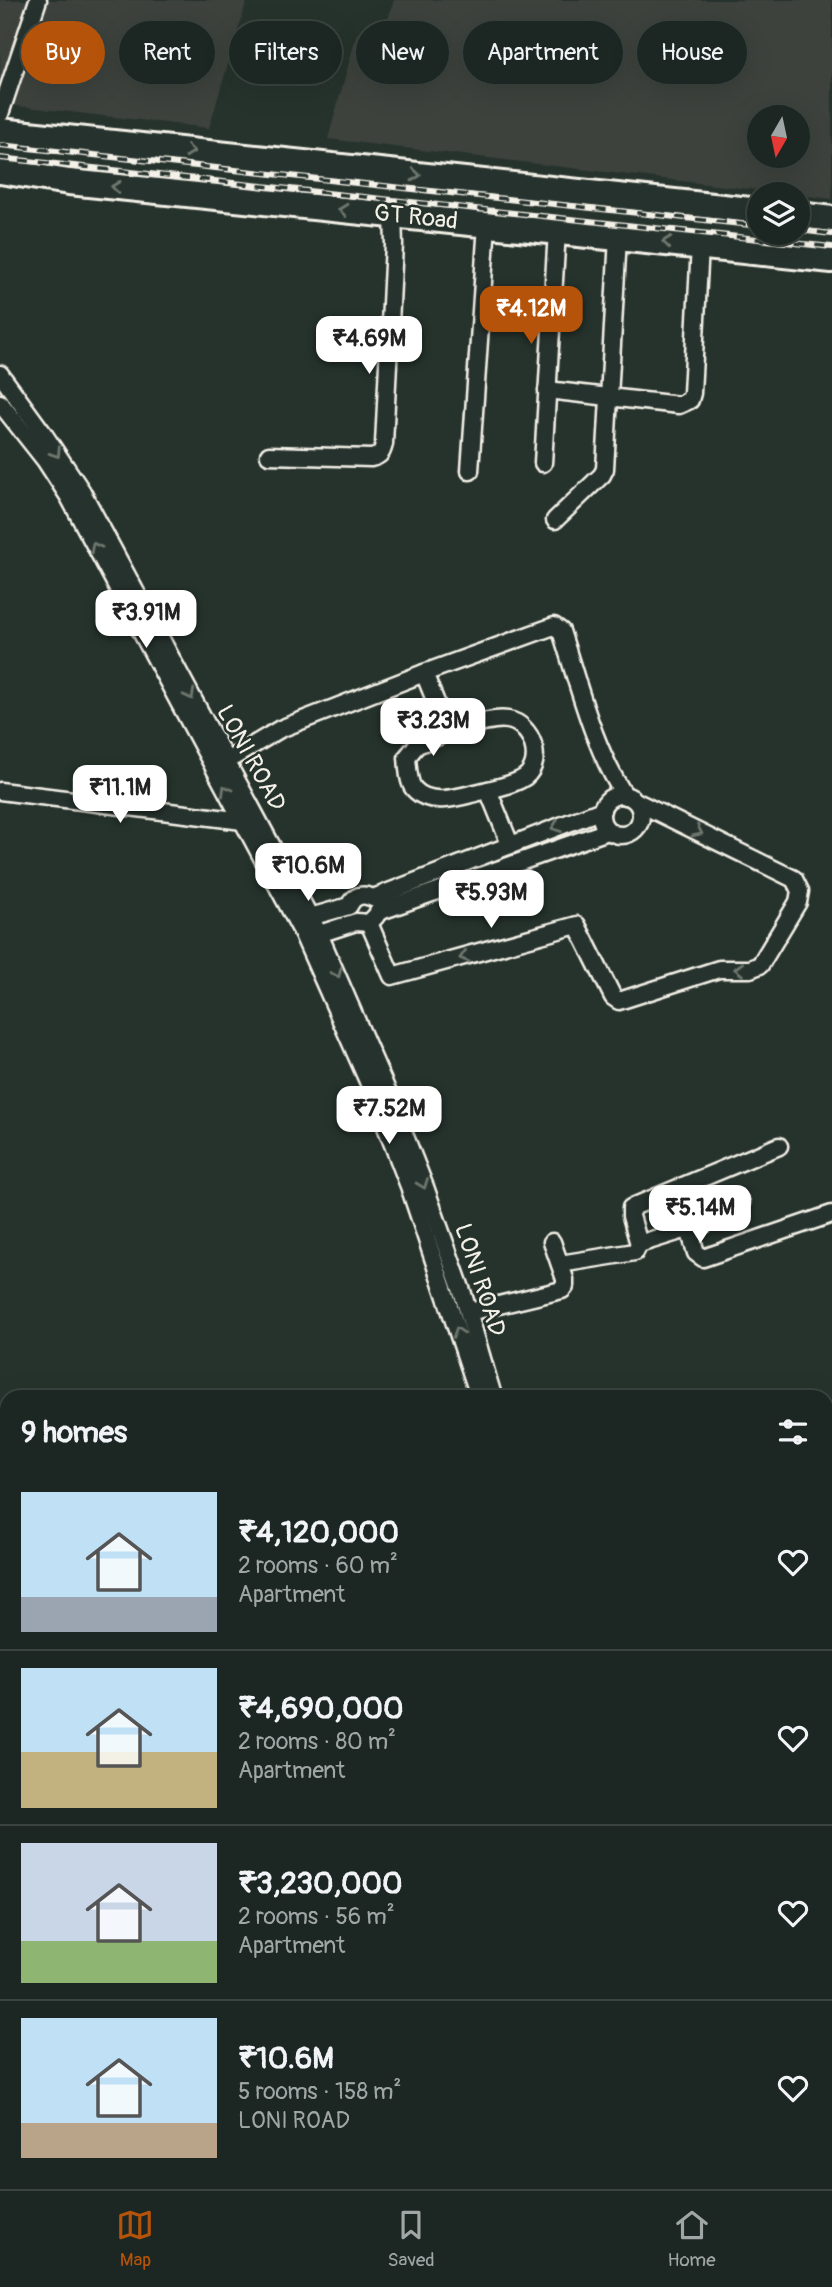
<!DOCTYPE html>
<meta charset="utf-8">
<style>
:root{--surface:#1c2622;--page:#29322f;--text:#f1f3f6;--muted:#a0a5a5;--line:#3a4340;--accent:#b45309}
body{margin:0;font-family:Pangolin,sans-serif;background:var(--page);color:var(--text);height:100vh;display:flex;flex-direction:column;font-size:26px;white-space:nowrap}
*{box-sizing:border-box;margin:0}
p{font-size:23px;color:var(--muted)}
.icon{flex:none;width:38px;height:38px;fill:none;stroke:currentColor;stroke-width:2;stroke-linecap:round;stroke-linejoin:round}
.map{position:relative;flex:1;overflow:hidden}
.details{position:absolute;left:0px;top:1390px;width:833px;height:800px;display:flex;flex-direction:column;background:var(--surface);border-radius:21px 21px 0 0;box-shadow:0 7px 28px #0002,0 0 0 2px var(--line)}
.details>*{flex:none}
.hud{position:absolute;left:21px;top:21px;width:791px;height:63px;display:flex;gap:14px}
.needle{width:46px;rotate:189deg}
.controls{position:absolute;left:747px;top:105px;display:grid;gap:14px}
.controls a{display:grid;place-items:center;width:63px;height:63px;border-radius:50%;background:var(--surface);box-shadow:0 7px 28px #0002,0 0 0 2px var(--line);font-size:35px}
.price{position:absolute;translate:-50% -60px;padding:0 16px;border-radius:14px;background:#fff;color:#222;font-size:23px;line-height:46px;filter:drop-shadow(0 2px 4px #0008)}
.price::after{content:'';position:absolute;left:50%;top:42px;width:21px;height:16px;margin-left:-10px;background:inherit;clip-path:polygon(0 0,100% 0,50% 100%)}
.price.selected{background:var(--accent);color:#fff}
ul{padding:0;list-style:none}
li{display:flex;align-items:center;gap:21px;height:175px;padding:0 21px}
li+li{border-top:2px solid var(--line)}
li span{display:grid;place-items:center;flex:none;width:196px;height:140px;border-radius:0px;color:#555}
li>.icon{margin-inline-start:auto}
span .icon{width:84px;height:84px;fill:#fffc;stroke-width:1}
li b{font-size:30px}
h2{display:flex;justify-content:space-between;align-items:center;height:84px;padding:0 21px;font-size:30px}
.tag{padding:0 24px;border-radius:32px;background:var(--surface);box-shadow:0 7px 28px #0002,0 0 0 2px var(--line);font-size:24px;line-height:63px}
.tag.selected{background:var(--accent);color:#fff}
.dock{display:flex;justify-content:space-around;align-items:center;height:98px;border-top:2px solid var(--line);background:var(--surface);font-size:19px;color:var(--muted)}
.dock a{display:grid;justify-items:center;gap:4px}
.dock .selected{color:var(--accent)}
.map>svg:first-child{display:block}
</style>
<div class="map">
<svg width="832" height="2189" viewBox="0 0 832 2189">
<rect width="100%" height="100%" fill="#26332d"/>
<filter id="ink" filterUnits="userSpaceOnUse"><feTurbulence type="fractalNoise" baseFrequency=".0143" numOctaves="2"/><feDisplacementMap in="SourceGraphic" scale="14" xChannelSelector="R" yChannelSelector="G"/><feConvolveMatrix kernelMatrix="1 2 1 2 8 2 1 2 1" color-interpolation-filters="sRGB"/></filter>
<g filter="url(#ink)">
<g fill="#3d423c" fill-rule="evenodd">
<path d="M0 0H247L209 128 0 104Z"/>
<path d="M394 0H832V199L328 139 357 33 382 38ZM798 117V156H760V117Z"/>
</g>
<g fill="#5f6c4d" stroke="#aaae9a" stroke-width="2">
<path d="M832 1588V1715L826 1717V1589Z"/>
<path d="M826 2027 832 2057V2189H740L739 2182H826Z"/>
</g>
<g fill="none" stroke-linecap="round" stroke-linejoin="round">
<g stroke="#f4f1e8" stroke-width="21">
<g id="minor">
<path d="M0 114 38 0"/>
<path d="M0 374 43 433 81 490 319 934 388 1093 425 1187 463 1294 493 1396"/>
<path d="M547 390 679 405 690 400 692 393 700 246"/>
<path d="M0 403 45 460 69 497 301 930 371 1088 409 1186 479 1396"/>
<path d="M269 455 371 458C380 456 382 453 384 444L394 244 393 215"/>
<path d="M543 463 557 231"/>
<path d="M470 471 487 224"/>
<path d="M555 520 602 475 605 469 618 237"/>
<path d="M424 673 448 732 417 745 407 757C408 767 408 782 414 789 432 809 467 794 488 790L510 844"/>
<path d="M448 732C464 728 491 717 508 720 532 724 545 761 525 777 515 784 500 787 488 790"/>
<path d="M225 762 280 729 424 673 554 626 561 631C579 686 593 747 625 796"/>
<path d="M0 791 251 822"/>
<circle cx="621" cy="815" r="20"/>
<path d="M378 912 608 831"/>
<path d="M310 917 349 906C354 895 363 893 373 898L602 810"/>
<path d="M369 923 392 976 577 925 613 997 619 1001 719 969H750L760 965 798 902 800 891 794 879 637 802"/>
<path d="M319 934 356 922 369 923 376 916"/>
<path d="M689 1229 696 1253 703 1258 832 1214"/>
<path d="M639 1244 706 1223 741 1203"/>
<path d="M560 1264 635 1252 639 1244 631 1216V1208L635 1206 779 1146"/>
<path d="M469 1312 562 1290 565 1287V1279L552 1242"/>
<path d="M826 1729 832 1727"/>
<path d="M826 1908 831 1892"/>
<path d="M0 2173 7 2162"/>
<path d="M714 2182 715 2189"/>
<path d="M732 2182 733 2189"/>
<path d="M103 2189 105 2182"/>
</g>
</g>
<g stroke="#f4f1e8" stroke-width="30">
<g id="highway">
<path d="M0 131 760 211"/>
<path d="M0 171 69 182 832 260"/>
<path d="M798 215 832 219"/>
<path d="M0 2116 7 2119"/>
<path d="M0 2136 7 2139"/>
<path d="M142 2182 163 2189"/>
<path d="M207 2182 233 2189"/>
</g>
</g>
<use href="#minor" stroke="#26332d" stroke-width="16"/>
<use href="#highway" stroke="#26332d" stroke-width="24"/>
<g stroke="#f4f1e8" stroke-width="6">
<g id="rail">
<path d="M0 145 760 226"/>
<path d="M0 158 832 247"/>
<path d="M798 230 832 234"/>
</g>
</g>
<use href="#rail" stroke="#26332d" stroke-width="3.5" stroke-dasharray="10" stroke-linecap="butt"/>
</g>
<defs><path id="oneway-chevron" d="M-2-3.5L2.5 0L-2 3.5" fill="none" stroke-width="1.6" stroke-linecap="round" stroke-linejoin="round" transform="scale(1.75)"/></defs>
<g stroke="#6e766e">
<use href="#oneway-chevron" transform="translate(190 151) rotate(6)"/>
<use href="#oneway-chevron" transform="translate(416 175) rotate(6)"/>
<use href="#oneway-chevron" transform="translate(116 187) rotate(-174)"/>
<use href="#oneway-chevron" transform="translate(343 210) rotate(-174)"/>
<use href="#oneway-chevron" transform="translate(667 242) rotate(-174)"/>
<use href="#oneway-chevron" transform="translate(56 453) rotate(57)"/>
<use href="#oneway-chevron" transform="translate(95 547) rotate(-118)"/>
<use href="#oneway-chevron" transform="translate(190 695) rotate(62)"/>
<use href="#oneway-chevron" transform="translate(226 790) rotate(-120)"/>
<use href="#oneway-chevron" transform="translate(556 827) rotate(160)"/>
<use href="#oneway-chevron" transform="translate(698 832) rotate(26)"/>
<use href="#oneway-chevron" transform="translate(464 957) rotate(164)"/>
<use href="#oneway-chevron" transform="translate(739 969) rotate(-179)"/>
<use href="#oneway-chevron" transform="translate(337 973) rotate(66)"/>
<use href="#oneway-chevron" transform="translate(423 1184) rotate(69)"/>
<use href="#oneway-chevron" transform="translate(458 1332) rotate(-108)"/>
</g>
</g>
<g text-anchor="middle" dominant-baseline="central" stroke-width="5" stroke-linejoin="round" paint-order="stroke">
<g font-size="24" fill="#f4f1e8" stroke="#26332d">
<text transform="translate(416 217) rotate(6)">GT Road</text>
<text transform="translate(251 758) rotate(61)">LONI ROAD</text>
<text transform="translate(480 1280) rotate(72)">LONI ROAD</text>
</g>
</g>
</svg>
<div class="controls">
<a><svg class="needle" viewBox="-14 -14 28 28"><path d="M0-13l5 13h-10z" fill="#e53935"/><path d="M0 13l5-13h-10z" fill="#a0a5a5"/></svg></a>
<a><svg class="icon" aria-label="layers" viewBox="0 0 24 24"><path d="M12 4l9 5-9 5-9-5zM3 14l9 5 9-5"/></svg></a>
</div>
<b class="price selected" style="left:531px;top:346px">₹4.12M</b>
<b class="price" style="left:369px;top:376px">₹4.69M</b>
<b class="price" style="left:146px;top:650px">₹3.91M</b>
<b class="price" style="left:433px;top:758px">₹3.23M</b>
<b class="price" style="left:120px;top:825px">₹11.1M</b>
<b class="price" style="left:308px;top:903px">₹10.6M</b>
<b class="price" style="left:491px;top:930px">₹5.93M</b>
<b class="price" style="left:389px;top:1146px">₹7.52M</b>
<b class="price" style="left:700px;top:1245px">₹5.14M</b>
<div class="hud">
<a class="tag selected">Buy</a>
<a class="tag">Rent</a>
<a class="tag">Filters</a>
<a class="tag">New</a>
<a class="tag">Apartment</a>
<a class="tag">House</a>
</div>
<section class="details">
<h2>9 homes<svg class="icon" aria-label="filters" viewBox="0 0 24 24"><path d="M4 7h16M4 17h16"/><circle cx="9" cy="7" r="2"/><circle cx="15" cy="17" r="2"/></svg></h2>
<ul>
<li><span style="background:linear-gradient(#bfe0f5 75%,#9aa5b1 0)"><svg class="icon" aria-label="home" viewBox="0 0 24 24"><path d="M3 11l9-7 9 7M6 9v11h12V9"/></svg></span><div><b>₹4,120,000</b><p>2 rooms · 60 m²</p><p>Apartment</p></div><svg class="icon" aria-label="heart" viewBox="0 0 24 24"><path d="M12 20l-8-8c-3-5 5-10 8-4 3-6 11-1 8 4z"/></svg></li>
<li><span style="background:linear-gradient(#bfe0f5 60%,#c2b280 0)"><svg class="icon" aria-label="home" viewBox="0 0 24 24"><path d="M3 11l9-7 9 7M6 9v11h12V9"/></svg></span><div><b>₹4,690,000</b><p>2 rooms · 80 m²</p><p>Apartment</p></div><svg class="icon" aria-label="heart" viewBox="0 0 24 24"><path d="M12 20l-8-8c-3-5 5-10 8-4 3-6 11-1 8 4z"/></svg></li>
<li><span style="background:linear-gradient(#c9d6e8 70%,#8fb573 0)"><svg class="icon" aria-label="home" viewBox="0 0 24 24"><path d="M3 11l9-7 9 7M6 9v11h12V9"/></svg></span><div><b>₹3,230,000</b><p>2 rooms · 56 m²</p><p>Apartment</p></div><svg class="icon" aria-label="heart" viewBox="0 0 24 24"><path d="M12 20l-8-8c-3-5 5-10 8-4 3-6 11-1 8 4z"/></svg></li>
<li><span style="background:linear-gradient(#bfe0f5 75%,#b9a48a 0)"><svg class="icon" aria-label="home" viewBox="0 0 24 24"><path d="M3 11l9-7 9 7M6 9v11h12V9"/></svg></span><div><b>₹10.6M</b><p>5 rooms · 158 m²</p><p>LONI ROAD</p></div><svg class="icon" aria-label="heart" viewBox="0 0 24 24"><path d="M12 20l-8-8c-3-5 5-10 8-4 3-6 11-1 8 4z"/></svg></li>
</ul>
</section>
</div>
<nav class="dock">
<a class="selected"><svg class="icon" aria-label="map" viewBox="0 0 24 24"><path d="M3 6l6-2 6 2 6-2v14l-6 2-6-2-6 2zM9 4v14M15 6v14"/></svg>Map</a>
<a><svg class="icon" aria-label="saved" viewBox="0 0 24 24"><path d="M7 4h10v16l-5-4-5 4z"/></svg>Saved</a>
<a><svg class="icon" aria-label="home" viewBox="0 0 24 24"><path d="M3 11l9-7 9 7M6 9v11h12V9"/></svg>Home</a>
</nav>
